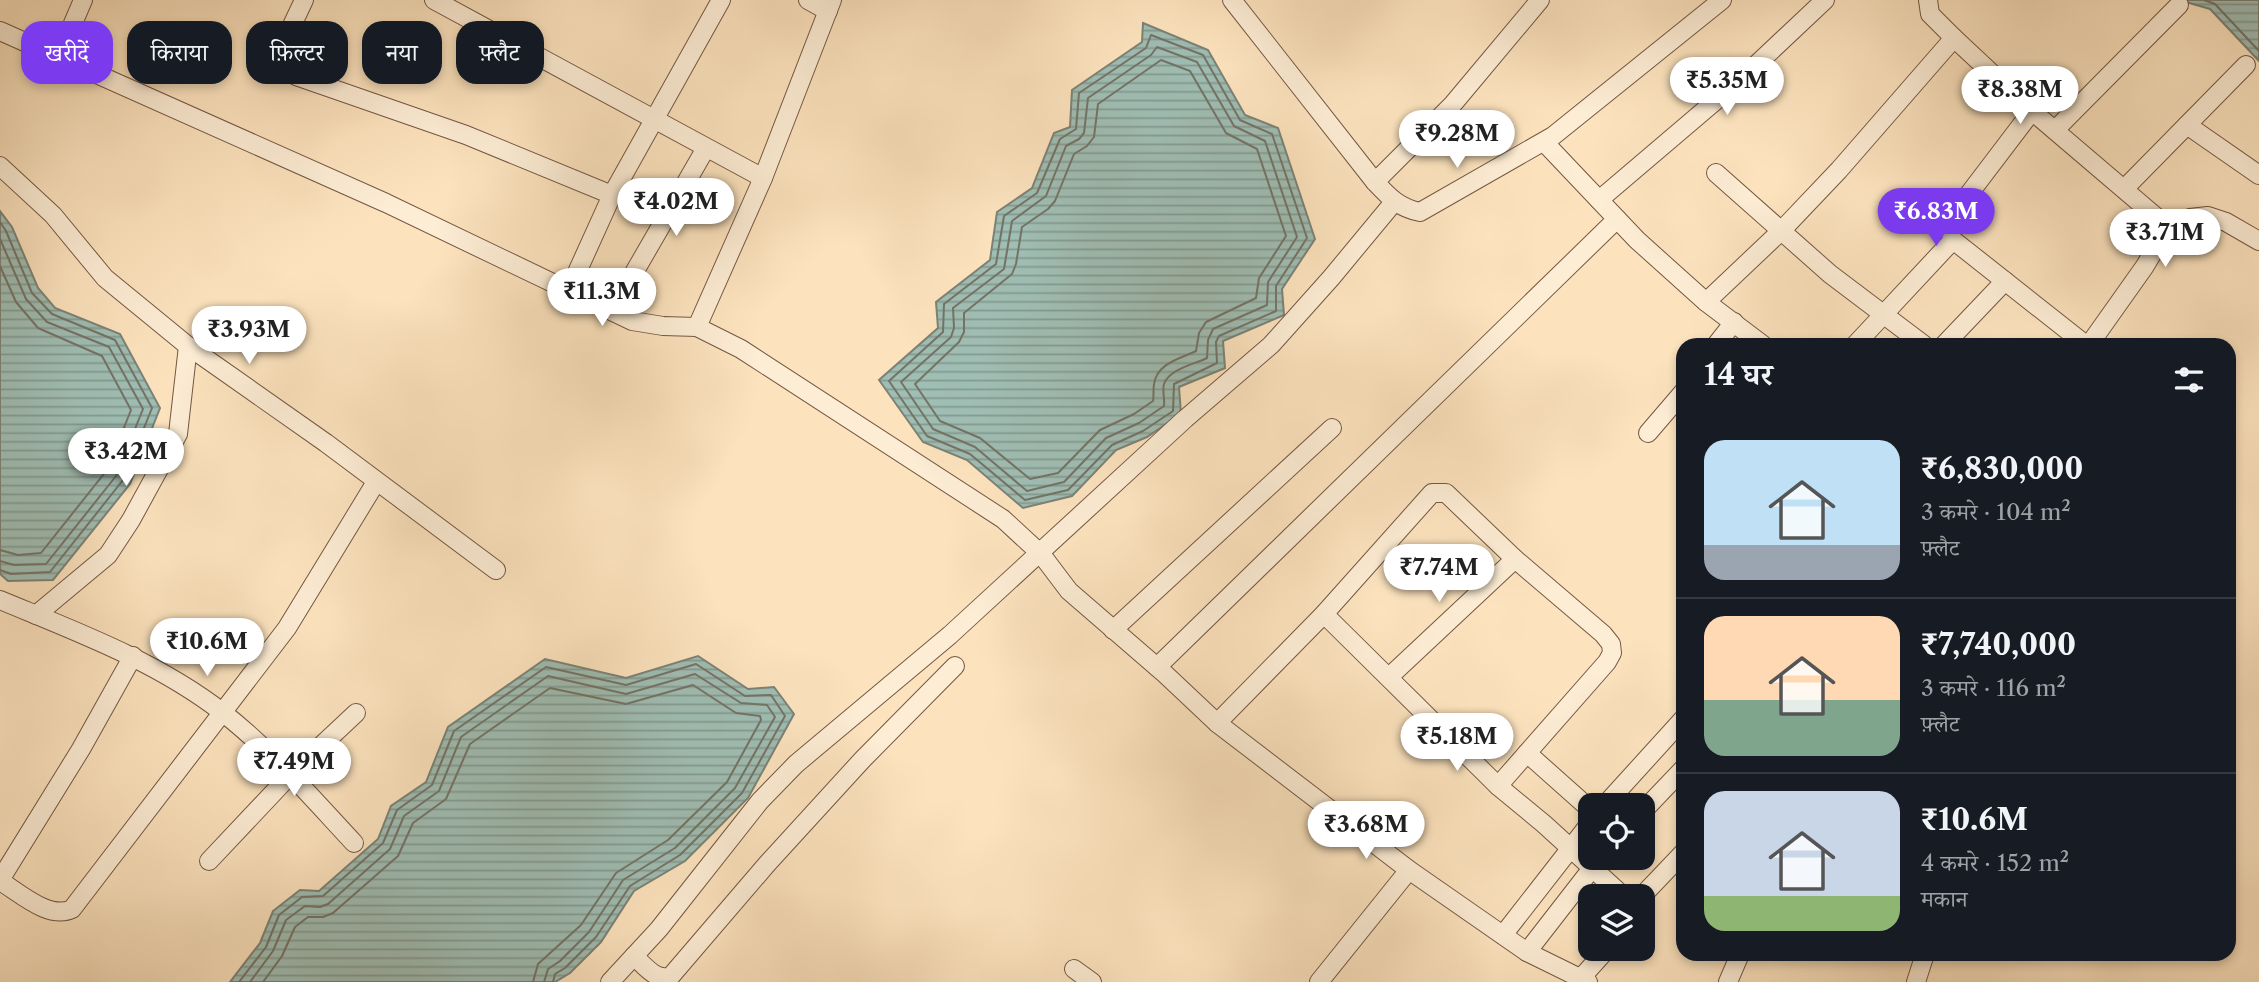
<!DOCTYPE html>
<html lang="hi">
<meta charset="utf-8">
<style>
:root{--surface:#171b24;--page:#242831;--text:#f1f3f6;--muted:#9ea1a6;--line:#363941;--accent:#7c3aed}
body{margin:0;font-family:"Libre Caslon Text","Noto Serif Devanagari",serif;background:var(--page);color:var(--text);height:100vh;display:flex;flex-direction:column;font-size:26px;white-space:nowrap}
*{box-sizing:border-box;margin:0}
p{font-size:23px;color:var(--muted)}
.icon{flex:none;width:38px;height:38px;fill:none;stroke:currentColor;stroke-width:2;stroke-linecap:round;stroke-linejoin:round}
.map{position:relative;flex:1;overflow:hidden}
.details{position:absolute;left:1676px;top:338px;width:560px;height:623px;display:flex;flex-direction:column;background:var(--surface);border-radius:21px;box-shadow:0 4px 10px #0003}
.details>*{flex:none}
.guide{position:absolute;left:21px;top:21px;width:665px;height:63px;display:flex;gap:14px}
.fabs{position:absolute;left:1578px;top:793px;display:grid;gap:14px}
.fabs a{display:grid;place-items:center;width:77px;height:77px;border-radius:14px;background:var(--surface);box-shadow:0 4px 10px #0003;font-size:35px}
.price{position:absolute;translate:-50% -60px;padding:0 16px;border-radius:24px;background:#fff;color:#222;font-size:23px;line-height:46px;filter:drop-shadow(0 2px 4px #0008)}
.price::after{content:'';position:absolute;left:50%;top:42px;width:21px;height:16px;margin-left:-10px;background:inherit;clip-path:polygon(0 0,100% 0,50% 100%)}
.price.selected{background:var(--accent);color:#fff}
ul{padding:0;list-style:none}
li{display:flex;align-items:center;gap:21px;height:175px;padding:0 28px}
li+li{border-top:2px solid var(--line)}
li span{display:grid;place-items:center;flex:none;width:196px;height:140px;border-radius:21px;color:#555}
li>.icon{margin-inline-start:auto}
span .icon{width:84px;height:84px;fill:#fffc;stroke-width:1}
li b{font-size:30px}
h2{display:flex;justify-content:space-between;align-items:center;height:84px;padding:0 28px;font-size:30px}
.chip{padding:0 24px;border-radius:21px;background:var(--surface);box-shadow:0 4px 10px #0003;font-size:24px;line-height:63px}
.chip.selected{background:var(--accent);color:#fff}
.map>svg:first-child{display:block}
</style>
<div class="map">
<svg width="2259" height="982" viewBox="0 0 2259 982">
<defs>
<pattern id="water-rules" width="6" height="5" patternUnits="userSpaceOnUse" patternTransform="scale(1.75)"><rect width="6" height="5" fill="#9fbeb4"/><path d="M0 2.5h6" fill="none" stroke="#849a91"/></pattern>
</defs>
<rect width="100%" height="100%" fill="#fce3be"/>
<filter id="stains"><feTurbulence type="fractalNoise" baseFrequency=".00286" numOctaves="4"/><feColorMatrix values="0 0 0 0 .2 0 0 0 0 .09 0 0 0 0 .02 0 0 0 .5 -.17"/></filter>
<radialGradient id="worn" r=".72"><stop offset=".6" stop-color="#630" stop-opacity="0"/><stop offset="1" stop-color="#630" stop-opacity=".3"/></radialGradient>
<g fill="url(#water-rules)" stroke="#7c8276" stroke-width="2">
<path d="M2179 0H2259V61L2210 9Z"/>
<path d="M1143 23 1208 50 1245 115 1278 128 1315 239 1282 289 1284 315 1223 341 1225 368 1179 387 1181 414 1147 437 1116 450 1072 496 1023 508 967 460 923 442 879 380 938 328 936 302 990 260 997 212 1032 188 1054 133 1070 127 1072 90 1142 42Z"/>
<path d="M0 211 12 227 38 288 55 308 120 334 160 408 130 484 53 580 8 581 0 574Z"/>
<path d="M698 656 748 689 774 687 794 714 748 798 685 861 634 891 601 942 570 973 555 982H230L260 943 273 911 300 890 319 891 378 839 391 806 426 782 448 727 545 659 626 678Z"/>
</g>
<g fill="none" stroke-linecap="round" stroke-linejoin="round">
<g stroke="#747366" stroke-width="2">
<path d="M2204 0 2215 4 2259 51"/>
<path d="M1151 35 1203 55 1240 120 1272 134 1307 238 1276 286V311L1219 336 1216 342 1217 363 1174 384 1173 411 1143 431 1112 445 1068 490 1025 500 970 454 927 436 889 381 943 332 944 304 996 264 1004 216 1037 193 1060 139 1076 129 1079 93 1146 48Z"/>
<path d="M1157 47 1197 62 1234 126 1265 141 1297 237 1268 282 1267 305 1213 329 1208 340 1207 358C1195 364 1169 369 1164 384 1162 391 1165 399 1164 406L1139 423 1106 438 1064 482 1027 491 975 447 933 429 901 382 951 337 954 328 953 308 1004 269 1012 221 1046 196 1066 146 1079 139 1084 133 1088 98 1151 55Z"/>
<path d="M1161 60 1190 71 1226 133 1257 149 1286 236 1259 278 1256 298 1206 322 1199 333 1196 351C1180 359 1157 363 1154 384 1153 390 1154 396 1153 401L1134 414 1100 430 1058 473 1030 479 980 438 940 421 915 384 959 342 964 332V313L1012 274 1016 264 1022 227 1048 209 1055 201 1074 154 1087 146 1094 137 1098 104Z"/>
<path d="M0 222 6 231 32 293 52 314 115 340 152 408 123 480 50 572 11 574 0 570"/>
<path d="M0 239 26 299 47 322 109 347 143 409 116 476 46 564 14 565 0 561"/>
<path d="M0 266 16 302 38 328 102 356 131 410 107 470 41 553 18 555 0 550"/>
<path d="M239 982 266 947 279 915 302 897 323 896 383 843 397 810 432 785 454 731 546 667 626 685 696 664 745 696 771 695 785 716 742 793 680 855 630 886 596 937 565 968 555 974 553 982"/>
<path d="M250 982 273 951 286 920 305 906 320 907 328 904 390 849 404 816 439 791 461 737 548 676 626 694 695 674 741 703 767 705 775 717 735 788 675 848 623 880 589 932 560 961 548 969 544 982"/>
<path d="M263 982 282 956 295 927 308 917H323L333 913 398 856 413 823 446 799 470 744 550 688 626 704 693 685 736 713 760 716 761 720 727 782 668 840 616 873 581 925 538 964 533 982"/>
</g>
<g stroke="#755742" stroke-width="20">
<g id="minor">
<path d="M304 0 279 53 280 64 296 76 466 135 612 195"/>
<path d="M434 0 763 178"/>
<path d="M808 0 828 11"/>
<path d="M1232 0 1375 182C1389 197 1399 208 1420 212L1553 136 1722 0"/>
<path d="M1928 0 1930 14 1954 38 2032 111 2168 227"/>
<path d="M0 31 386 203 632 321 663 326 697 327 741 349 1003 519 1041 554 1069 591 1165 674 1217 723 1409 870 1527 952 1588 982"/>
<path d="M59 56 83 0"/>
<path d="M2032 111 1953 215 1948 226 1953 240 2086 345"/>
<path d="M2187 125 2259 175"/>
<path d="M2055 130 2179 5"/>
<path d="M1544 142 1637 240 1706 302 1763 345"/>
<path d="M0 166 53 215 105 278 188 346 326 443 496 570"/>
<path d="M1716 173 1830 274 1924 345"/>
<path d="M1375 182 1453 104 1540 0"/>
<path d="M2124 189 2246 65"/>
<path d="M1599 200 1740 80 1825 0"/>
<path d="M569 290 612 195 721 0"/>
<path d="M1706 302 1781 231 1839 170 1954 38"/>
<path d="M614 312 635 271 706 148"/>
<path d="M697 327 763 178 832 0"/>
<path d="M1716 345 1734 322"/>
<path d="M1855 345 1953 240"/>
<path d="M1944 345 2005 281"/>
<path d="M2089 345 2145 266 2168 227 2190 218 2208 216 2226 222 2259 241"/>
<path d="M1648 433 1684 391"/>
<path d="M0 600C77 632 156 661 222 712 271 750 312 798 354 843"/>
<path d="M1324 614 1498 786 1544 824 1623 896"/>
<path d="M36 615 108 555 131 520 178 434 188 346"/>
<path d="M1113 630 1332 428"/>
<path d="M1157 667 1617 219"/>
<path d="M1389 677 1515 559"/>
<path d="M1217 723 1324 614 1432 493H1446L1515 559 1603 634 1611 644 1612 653 1607 662 1498 786"/>
<path d="M1527 753 1591 810"/>
<path d="M1605 805 1684 718"/>
<path d="M1643 811 1684 768"/>
<path d="M209 861 291 774 356 713"/>
<path d="M0 880 81 749 133 656"/>
<path d="M0 881C20 893 49 920 72 909L287 628 376 482"/>
<path d="M1642 896 1684 852"/>
<path d="M1503 935 1591 822"/>
<path d="M1527 952 1600 858"/>
<path d="M634 956C644 965 656 982 671 976L767 864 863 759 955 666"/>
<path d="M1074 969 1092 982"/>
<path d="M1581 978 1608 948"/>
<path d="M610 982 659 929 760 801 796 764 950 635 1185 419 1271 345 1331 278 1394 202"/>
<path d="M1319 982 1409 870"/>
<path d="M1728 982 1740 954"/>
<path d="M1916 982 1925 954"/>
</g>
</g>
<use href="#minor" stroke="#fdedd5" stroke-width="18"/>
</g>
<rect width="100%" height="100%" filter="url(#stains)"/>
<rect width="100%" height="100%" fill="url(#worn)"/>
</svg>
<div class="fabs">
<a><svg class="icon" aria-label="locate" viewBox="0 0 24 24"><circle cx="12" cy="12" r="6"/><path d="M12 2v4M12 18v4M2 12h4M18 12h4"/></svg></a>
<a><svg class="icon" aria-label="layers" viewBox="0 0 24 24"><path d="M12 4l9 5-9 5-9-5zM3 14l9 5 9-5"/></svg></a>
</div>
<b class="price" style="left:1727px;top:117px">₹5.35M</b>
<b class="price" style="left:2020px;top:126px">₹8.38M</b>
<b class="price" style="left:1457px;top:170px">₹9.28M</b>
<b class="price" style="left:676px;top:238px">₹4.02M</b>
<b class="price selected" style="left:1936px;top:248px">₹6.83M</b>
<b class="price" style="left:2165px;top:269px">₹3.71M</b>
<b class="price" style="left:602px;top:328px">₹11.3M</b>
<b class="price" style="left:249px;top:366px">₹3.93M</b>
<b class="price" style="left:126px;top:488px">₹3.42M</b>
<b class="price" style="left:1439px;top:604px">₹7.74M</b>
<b class="price" style="left:207px;top:678px">₹10.6M</b>
<b class="price" style="left:1457px;top:773px">₹5.18M</b>
<b class="price" style="left:294px;top:798px">₹7.49M</b>
<b class="price" style="left:1366px;top:861px">₹3.68M</b>
<div class="guide">
<a class="chip selected">खरीदें</a>
<a class="chip">किराया</a>
<a class="chip">फ़िल्टर</a>
<a class="chip">नया</a>
<a class="chip">फ़्लैट</a>
</div>
<section class="details">
<h2>14 घर<svg class="icon" aria-label="filters" viewBox="0 0 24 24"><path d="M4 7h16M4 17h16"/><circle cx="9" cy="7" r="2"/><circle cx="15" cy="17" r="2"/></svg></h2>
<ul>
<li><span style="background:linear-gradient(#bfe0f5 75%,#9aa5b1 0)"><svg class="icon" aria-label="home" viewBox="0 0 24 24"><path d="M3 11l9-7 9 7M6 9v11h12V9"/></svg></span><div><b>₹6,830,000</b><p>3 कमरे · 104 m²</p><p>फ़्लैट</p></div></li>
<li><span style="background:linear-gradient(#ffd9b3 60%,#7fa58c 0)"><svg class="icon" aria-label="home" viewBox="0 0 24 24"><path d="M3 11l9-7 9 7M6 9v11h12V9"/></svg></span><div><b>₹7,740,000</b><p>3 कमरे · 116 m²</p><p>फ़्लैट</p></div></li>
<li><span style="background:linear-gradient(#c9d6e8 75%,#8fb573 0)"><svg class="icon" aria-label="home" viewBox="0 0 24 24"><path d="M3 11l9-7 9 7M6 9v11h12V9"/></svg></span><div><b>₹10.6M</b><p>4 कमरे · 152 m²</p><p>मकान</p></div></li>
</ul>
</section>
</div>
